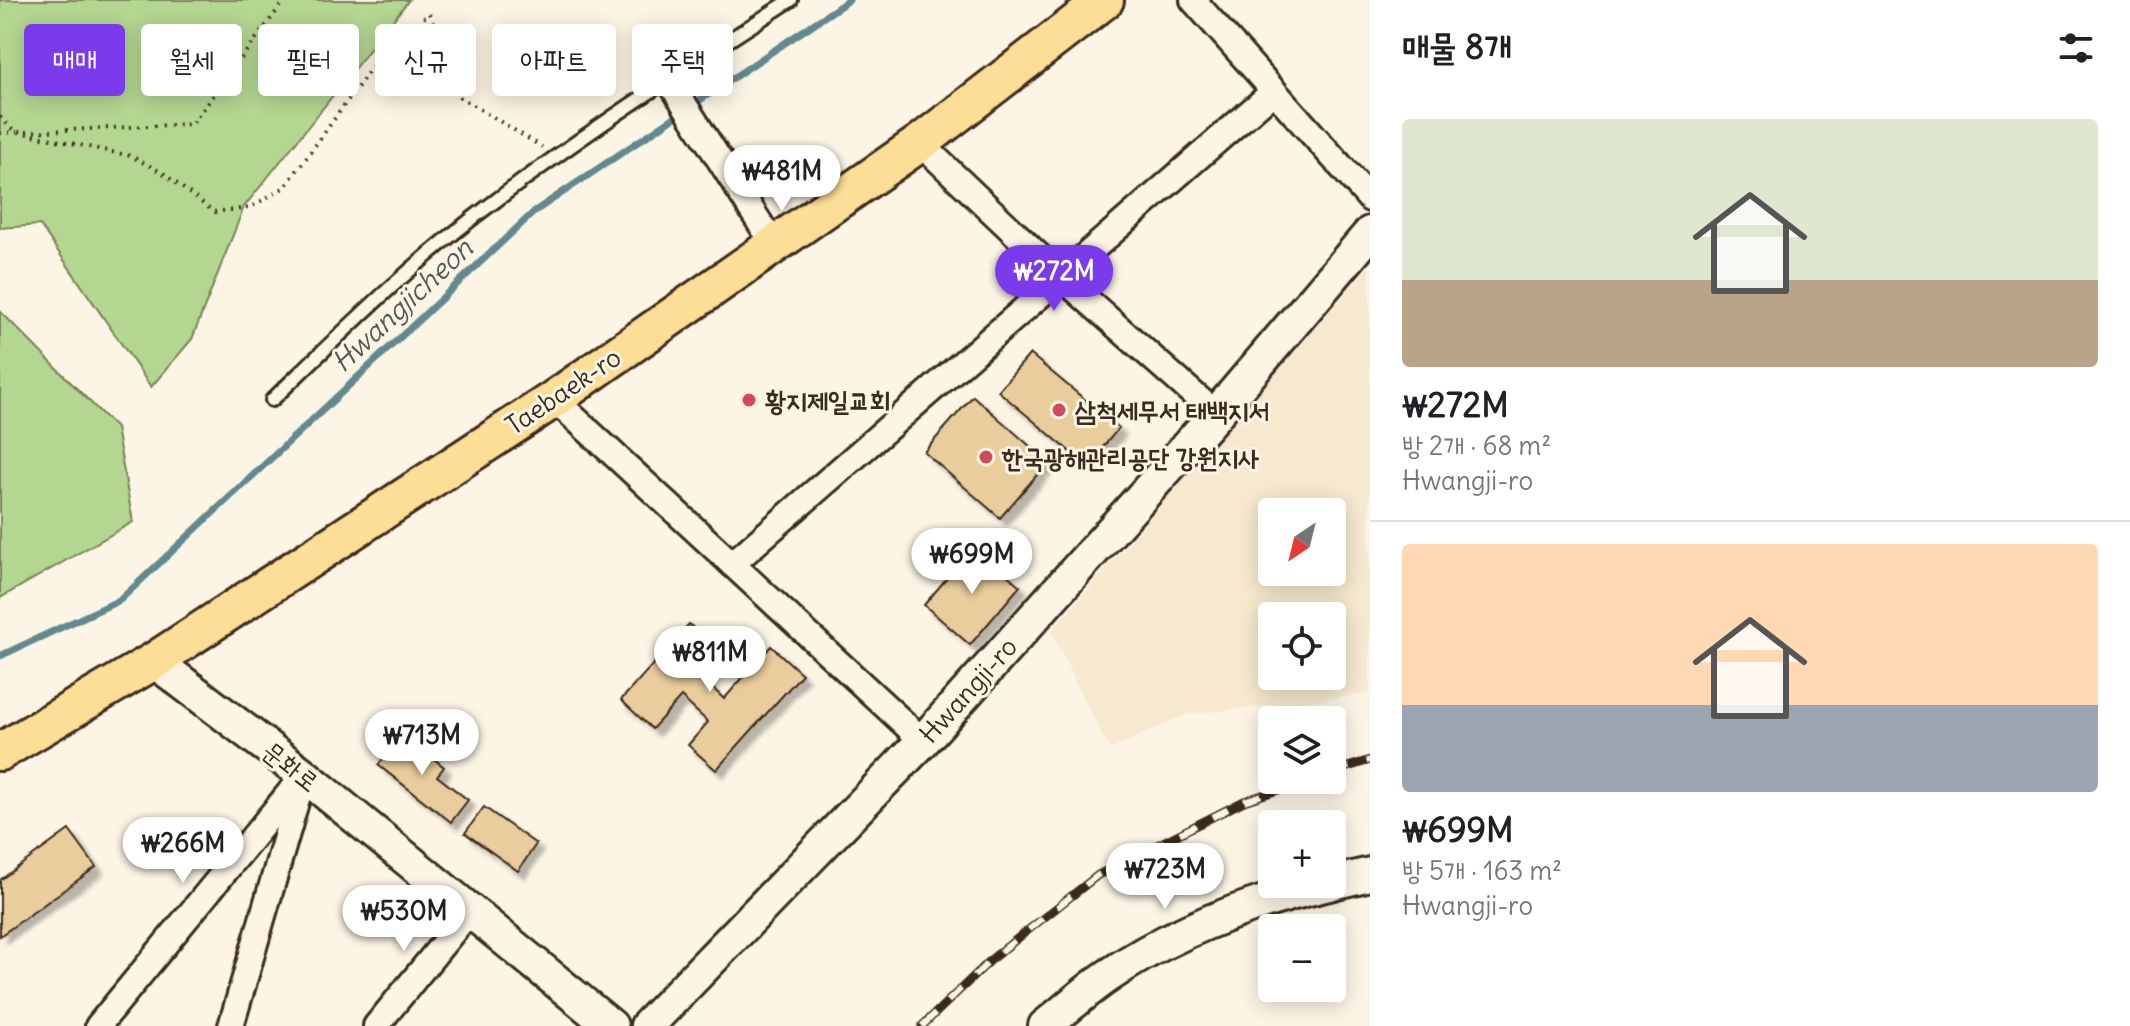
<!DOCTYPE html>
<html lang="ko">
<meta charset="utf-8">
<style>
:root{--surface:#fff;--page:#f2f2f2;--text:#202124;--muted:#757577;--line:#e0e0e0;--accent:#7c3aed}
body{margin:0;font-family:Delius,"Poor Story",sans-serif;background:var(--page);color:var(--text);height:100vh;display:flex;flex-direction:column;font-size:30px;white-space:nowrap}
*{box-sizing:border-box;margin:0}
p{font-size:26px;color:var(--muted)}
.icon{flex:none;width:44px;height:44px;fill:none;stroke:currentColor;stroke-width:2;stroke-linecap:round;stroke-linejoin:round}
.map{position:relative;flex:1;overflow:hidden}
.drawer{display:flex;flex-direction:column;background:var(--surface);width:760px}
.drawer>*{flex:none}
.hud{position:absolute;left:24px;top:24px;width:760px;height:72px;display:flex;gap:16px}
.needle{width:52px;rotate:215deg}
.fabs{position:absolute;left:1258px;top:498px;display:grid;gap:16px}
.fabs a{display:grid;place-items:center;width:88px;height:88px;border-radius:8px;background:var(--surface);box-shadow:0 4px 20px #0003;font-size:40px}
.price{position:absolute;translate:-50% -68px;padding:0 18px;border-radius:28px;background:#fff;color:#222;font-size:26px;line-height:52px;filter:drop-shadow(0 2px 4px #0008)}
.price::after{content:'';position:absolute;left:50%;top:48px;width:24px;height:18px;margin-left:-12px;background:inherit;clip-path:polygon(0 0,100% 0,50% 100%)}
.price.current{background:var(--accent);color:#fff}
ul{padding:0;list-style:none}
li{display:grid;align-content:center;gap:16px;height:424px;padding:0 32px}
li+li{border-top:2px solid var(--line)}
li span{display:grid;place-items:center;height:248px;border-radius:8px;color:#555}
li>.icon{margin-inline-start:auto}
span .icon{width:144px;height:144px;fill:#fffc;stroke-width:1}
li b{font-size:34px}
h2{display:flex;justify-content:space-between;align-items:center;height:96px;padding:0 32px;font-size:34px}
.pill{padding:0 28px;border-radius:8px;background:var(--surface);box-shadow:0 4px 20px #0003;font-size:28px;line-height:72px}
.pill.current{background:var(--accent);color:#fff}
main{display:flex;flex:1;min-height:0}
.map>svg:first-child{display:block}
</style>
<main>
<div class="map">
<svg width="1370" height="1026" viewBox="0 0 1370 1026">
<defs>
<filter id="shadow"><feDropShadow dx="7" dy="7" stdDeviation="2" flood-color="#0004"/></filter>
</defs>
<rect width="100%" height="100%" fill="#fcf5e5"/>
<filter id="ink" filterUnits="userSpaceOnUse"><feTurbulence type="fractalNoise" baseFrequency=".0125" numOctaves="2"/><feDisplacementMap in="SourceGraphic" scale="16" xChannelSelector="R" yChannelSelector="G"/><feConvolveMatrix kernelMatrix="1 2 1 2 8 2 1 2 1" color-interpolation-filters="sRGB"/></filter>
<g filter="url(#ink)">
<path fill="#f7e9cf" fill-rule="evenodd" d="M1370 265V694L1184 715 1110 750 1051 632ZM1272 512H1332V572H1272ZM1272 616H1332V676H1272Z"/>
<g fill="#b3d690" stroke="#778057" stroke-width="2">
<path d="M0 0H409L244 207 192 339 151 387 40 225 0 228Z"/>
<path d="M0 311 116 428 133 522 0 598Z"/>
</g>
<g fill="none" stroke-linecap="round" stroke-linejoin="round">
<path stroke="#62898f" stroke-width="7" d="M0 656 120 600 535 211 849 0"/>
</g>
<g fill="#eacd9d" stroke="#3b2a1e" stroke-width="2" filter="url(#shadow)">
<path d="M1030 354 1119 428 1087 466 998 391Z"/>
<path d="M973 396 1048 462 1000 518 924 452Z"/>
<path d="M974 546 1020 586 970 645 924 605Z"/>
<path d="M689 624 723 655 702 678 724 699 771 646 802 674 716 770 688 745 708 722 681 697 652 729 621 700Z"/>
<path d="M403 734 444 767 437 776 468 800 451 822 378 765Z"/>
<path d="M484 807 536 844 518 871 465 833Z"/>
<path d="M69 830 96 867 0 936V880Z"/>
</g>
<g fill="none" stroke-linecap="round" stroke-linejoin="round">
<g stroke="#3b2a1e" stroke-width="18">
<path id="lane" d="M272 400C344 331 414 261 494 202 589 130 690 65 791 0"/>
</g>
<g stroke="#3b2a1e" stroke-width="30">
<g id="street">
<path d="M1193 0 1274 91"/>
<path d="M668 79 774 245"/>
<path d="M920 143 1060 276 1216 414"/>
<path d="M554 399 923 741"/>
<path d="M732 564 1274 91 1370 199"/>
<path d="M98 1026 304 775"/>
<path d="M231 1026 301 785"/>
<path d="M376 1026 470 911"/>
</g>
</g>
<g stroke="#3b2a1e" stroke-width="38">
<g id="secondary">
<path d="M154 661 304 775 611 1026"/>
<path d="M1332 883 1370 874"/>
<path d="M647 1026 923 741 1216 414 1370 233"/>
<path d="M1045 1026C1066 1009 1086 991 1108 976 1173 931 1253 902 1329 884"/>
</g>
</g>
<g stroke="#3b2a1e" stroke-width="42">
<path id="primary" d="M0 752 154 661 554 399 920 143 1105 0"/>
</g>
<g stroke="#3b2a1e" stroke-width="4" stroke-dasharray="2 6" stroke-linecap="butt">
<path d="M0 117 14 131 131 156 163 173 214 212 249 208 285 187 372 67 429 13 460 97 542 147"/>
<path d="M26 132 192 124 285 0"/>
<path d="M0 133 17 132"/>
</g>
<use href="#lane" stroke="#fcf5e5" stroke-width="12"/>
<use href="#street" stroke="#fcf5e5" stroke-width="24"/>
<use href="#secondary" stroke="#fcf5e5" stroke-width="32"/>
<use href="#primary" stroke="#fcde96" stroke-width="36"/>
<g stroke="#3b2a1e" stroke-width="9">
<g id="rail">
<path d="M1332 772 1370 760"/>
<path d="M922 1026 994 957 1098 875 1244 801 1309 780"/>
</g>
</g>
<use href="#rail" stroke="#fcf5e5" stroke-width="6" stroke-dasharray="18" stroke-linecap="butt"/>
</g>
</g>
<g fill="#d1495b" stroke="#fcf5e5" stroke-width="3">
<circle cx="749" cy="400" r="8"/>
<circle cx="1059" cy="410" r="8"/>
<circle cx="986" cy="457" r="8"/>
</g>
<g text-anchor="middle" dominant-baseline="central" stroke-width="6" stroke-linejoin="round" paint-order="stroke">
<g font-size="26" fill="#3b2a1e" stroke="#fcf5e5">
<text transform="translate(563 391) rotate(-34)">Taebaek-ro</text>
<text transform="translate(968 690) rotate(-48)">Hwangji-ro</text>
<text transform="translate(291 766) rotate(38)">문화로</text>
</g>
<g font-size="26" font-weight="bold" fill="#3b2a1e" stroke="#fcf5e5" text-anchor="start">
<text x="765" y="400">황지제일교회</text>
<text x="1075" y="410">삼척세무서 태백지서</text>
<text x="1002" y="457">한국광해관리공단 강원지사</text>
</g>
<g font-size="28" font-style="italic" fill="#4e5a57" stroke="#fcf5e5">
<text transform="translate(402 305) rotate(-43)">Hwangjicheon</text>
</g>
</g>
</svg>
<div class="fabs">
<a><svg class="needle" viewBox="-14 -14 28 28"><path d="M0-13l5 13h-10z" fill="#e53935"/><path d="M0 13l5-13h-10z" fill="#757577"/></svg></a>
<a><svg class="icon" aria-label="locate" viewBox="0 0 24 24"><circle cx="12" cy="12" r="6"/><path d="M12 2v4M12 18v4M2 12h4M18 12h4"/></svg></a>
<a><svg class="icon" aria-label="layers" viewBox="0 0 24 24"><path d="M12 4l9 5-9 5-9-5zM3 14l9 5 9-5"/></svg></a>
<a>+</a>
<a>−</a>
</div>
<b class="price" style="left:782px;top:213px">₩481M</b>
<b class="price current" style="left:1054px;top:313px">₩272M</b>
<b class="price" style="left:972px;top:596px">₩699M</b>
<b class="price" style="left:710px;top:694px">₩811M</b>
<b class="price" style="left:422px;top:777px">₩713M</b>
<b class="price" style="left:183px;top:885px">₩266M</b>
<b class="price" style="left:1165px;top:911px">₩723M</b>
<b class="price" style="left:404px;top:953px">₩530M</b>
<div class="hud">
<a class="pill current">매매</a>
<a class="pill">월세</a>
<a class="pill">필터</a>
<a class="pill">신규</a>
<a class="pill">아파트</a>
<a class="pill">주택</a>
</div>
</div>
<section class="drawer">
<h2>매물 8개<svg class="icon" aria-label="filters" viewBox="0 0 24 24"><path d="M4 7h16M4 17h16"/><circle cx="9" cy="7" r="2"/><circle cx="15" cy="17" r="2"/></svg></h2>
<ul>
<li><span style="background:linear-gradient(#dfe7d0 65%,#b9a48a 0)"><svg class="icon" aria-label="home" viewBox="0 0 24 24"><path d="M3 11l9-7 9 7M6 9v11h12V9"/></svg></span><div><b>₩272M</b><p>방 2개 · 68 m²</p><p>Hwangji-ro</p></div></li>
<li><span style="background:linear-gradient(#ffd9b3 65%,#9aa5b1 0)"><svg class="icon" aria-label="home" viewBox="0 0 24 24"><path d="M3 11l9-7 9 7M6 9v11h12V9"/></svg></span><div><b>₩699M</b><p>방 5개 · 163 m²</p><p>Hwangji-ro</p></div></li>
</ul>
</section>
</main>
